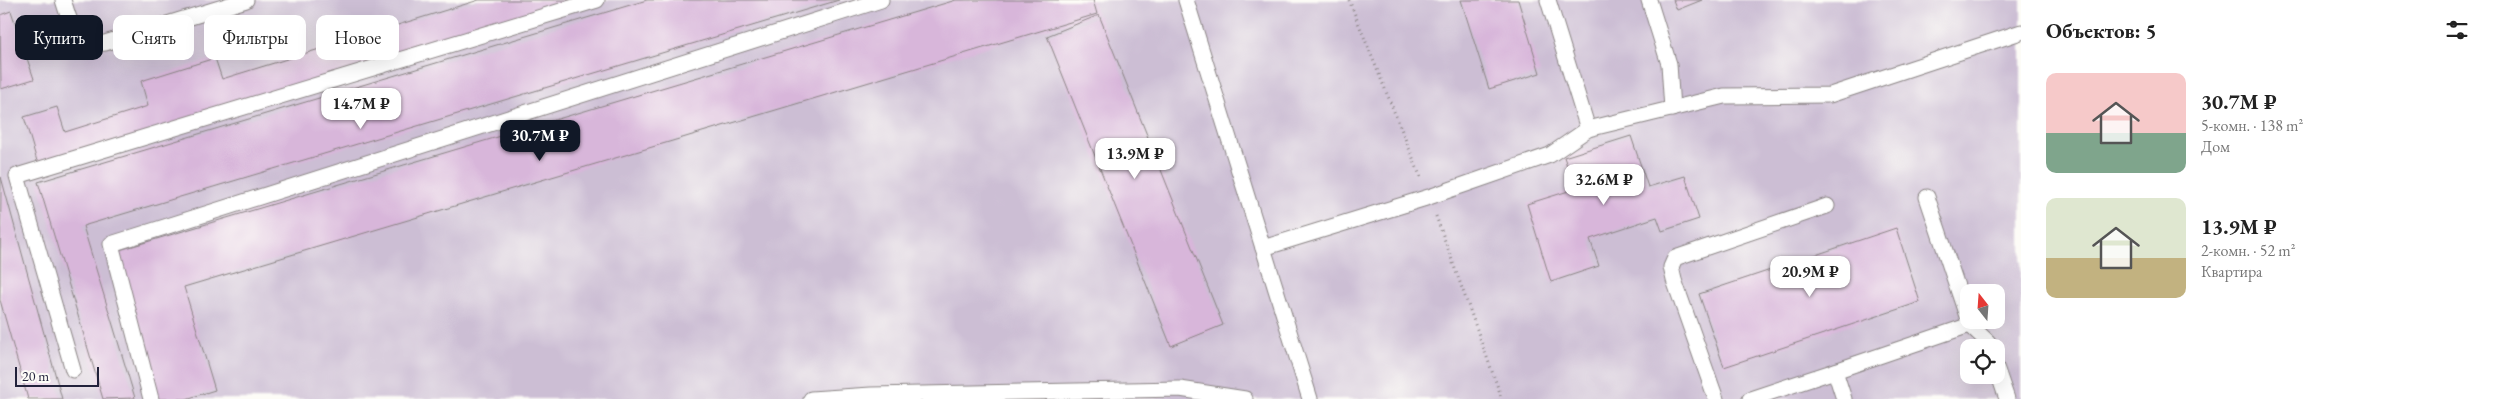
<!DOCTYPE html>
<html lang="ru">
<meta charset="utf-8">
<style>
:root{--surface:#fff;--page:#f6f6f6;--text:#222;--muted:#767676;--accent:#111827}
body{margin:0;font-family:"EB Garamond",serif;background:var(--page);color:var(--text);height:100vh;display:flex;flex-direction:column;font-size:19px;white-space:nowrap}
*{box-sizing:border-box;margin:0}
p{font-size:16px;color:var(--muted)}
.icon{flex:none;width:28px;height:28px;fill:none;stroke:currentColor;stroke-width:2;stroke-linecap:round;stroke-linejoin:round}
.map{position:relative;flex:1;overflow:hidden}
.details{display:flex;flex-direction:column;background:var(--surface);width:475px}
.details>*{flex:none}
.banner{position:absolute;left:15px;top:15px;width:475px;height:45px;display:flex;gap:10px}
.needle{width:32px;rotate:343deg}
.tools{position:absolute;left:1960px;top:284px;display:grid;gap:10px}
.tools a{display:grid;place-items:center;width:45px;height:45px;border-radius:10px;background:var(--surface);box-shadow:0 5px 20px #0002;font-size:25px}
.scale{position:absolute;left:15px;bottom:12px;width:84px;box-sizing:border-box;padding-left:5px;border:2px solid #22223b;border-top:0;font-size:14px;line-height:18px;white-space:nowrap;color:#22223b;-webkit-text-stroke:4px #fdfcf7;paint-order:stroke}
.price{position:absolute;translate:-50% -42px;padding:0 11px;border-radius:10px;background:#fff;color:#222;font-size:16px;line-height:32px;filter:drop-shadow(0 1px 2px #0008)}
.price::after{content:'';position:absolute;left:50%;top:30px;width:15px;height:11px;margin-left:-8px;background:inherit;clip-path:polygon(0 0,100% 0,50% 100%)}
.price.active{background:var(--accent);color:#fff}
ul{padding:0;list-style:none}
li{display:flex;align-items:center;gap:15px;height:125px;padding:0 25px}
li span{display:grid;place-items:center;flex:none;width:140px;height:100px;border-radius:10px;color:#555}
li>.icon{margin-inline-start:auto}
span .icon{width:60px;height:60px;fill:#fffc;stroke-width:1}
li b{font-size:21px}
h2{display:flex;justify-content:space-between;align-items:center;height:60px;padding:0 25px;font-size:21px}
.tag{padding:0 18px;border-radius:10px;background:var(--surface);box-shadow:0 5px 20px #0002;font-size:18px;line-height:45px}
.tag.active{background:var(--accent);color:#fff}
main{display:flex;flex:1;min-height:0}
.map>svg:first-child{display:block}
</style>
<main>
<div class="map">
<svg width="2021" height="399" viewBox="0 0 2021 399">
<rect width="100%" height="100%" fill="#fdfcf7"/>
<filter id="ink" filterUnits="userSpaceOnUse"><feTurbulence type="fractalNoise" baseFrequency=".02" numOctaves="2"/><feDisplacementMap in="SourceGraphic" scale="10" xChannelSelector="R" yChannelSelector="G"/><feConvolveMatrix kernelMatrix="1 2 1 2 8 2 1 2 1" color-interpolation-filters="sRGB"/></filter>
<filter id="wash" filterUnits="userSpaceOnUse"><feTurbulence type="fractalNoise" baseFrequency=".0096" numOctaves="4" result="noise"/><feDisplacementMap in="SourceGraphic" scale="20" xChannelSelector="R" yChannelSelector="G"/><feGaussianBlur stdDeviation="1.12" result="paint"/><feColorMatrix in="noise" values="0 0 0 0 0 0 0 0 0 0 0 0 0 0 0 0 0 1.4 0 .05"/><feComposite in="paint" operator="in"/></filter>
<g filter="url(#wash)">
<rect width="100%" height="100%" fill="#f1e7cc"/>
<path fill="#ccbed4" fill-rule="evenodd" d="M0 0H2021V399H0ZM1969 292H1996V320H1969ZM1969 348H1996V375H1969Z"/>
<g id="blocks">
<g fill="#d8b6da">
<path d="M479 0H583L39 168 24 117 57 107 65 132 148 106 141 81 215 58 222 79Z"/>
<path d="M647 0H839L83 226 135 398 103 399 38 182Z"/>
<path d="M956 0H1093L1097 14 184 287 215 390 186 399H157L113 252Z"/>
<path d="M1461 0H1518L1540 73 1489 89Z"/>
<path d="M1673 0H1702L1677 10Z"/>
<path d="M11 11 34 79 1 89 0 15Z"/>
<path d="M1099 15 1223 325 1171 346 1047 36Z"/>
<path d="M1631 136 1648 187 1685 176 1699 219 1662 231 1657 217 1590 239 1599 266 1551 282 1527 204 1575 189 1564 157Z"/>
<path d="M1 177 62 399H28L0 300Z"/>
<path d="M1896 228 1920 302 1724 367 1699 294Z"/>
</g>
</g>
</g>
<g filter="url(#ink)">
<use href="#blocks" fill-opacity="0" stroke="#8a8484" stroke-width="1"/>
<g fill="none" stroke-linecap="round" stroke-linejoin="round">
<g stroke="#8a8484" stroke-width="17">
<g id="lane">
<path d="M63 0C69 18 72 34 88 45L105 43 246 0"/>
<path d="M1186 0 1310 399"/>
<path d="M1548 0 1588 129"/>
<path d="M1649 0 1669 64 1672 109"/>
<path d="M1927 197 1970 325 1988 342 1990 348"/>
<path d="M1263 248 1429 197 1550 155 1588 129 1724 96 1830 95 2021 32"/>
<path d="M1996 367 2007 399"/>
<path d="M73 370 17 176 597 0"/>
<path d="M1835 371 1970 325"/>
<path d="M151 399 111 244 881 0"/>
<path d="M811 399 871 395 1180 389 1245 399"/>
<path d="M1716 399 1674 280 1671 267 1675 258 1827 206"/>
<path d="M1750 399 1835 371 1844 399"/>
</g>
</g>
<g stroke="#8a8484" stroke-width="3" stroke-dasharray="1 4" stroke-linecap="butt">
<path d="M1349 0 1421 178"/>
<path d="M1436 216 1502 399"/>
</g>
<use href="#lane" stroke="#fff" stroke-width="15"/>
</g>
</g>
</svg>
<div class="tools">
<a><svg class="needle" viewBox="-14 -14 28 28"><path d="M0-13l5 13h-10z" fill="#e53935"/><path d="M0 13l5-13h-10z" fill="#767676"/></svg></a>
<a><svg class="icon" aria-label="locate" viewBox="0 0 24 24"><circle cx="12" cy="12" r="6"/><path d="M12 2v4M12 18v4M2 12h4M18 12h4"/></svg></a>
</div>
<div class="scale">20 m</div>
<b class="price" style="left:361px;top:130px">14.7M ₽</b>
<b class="price active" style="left:540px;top:162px">30.7M ₽</b>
<b class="price" style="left:1135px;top:180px">13.9M ₽</b>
<b class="price" style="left:1604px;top:206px">32.6M ₽</b>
<b class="price" style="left:1810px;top:298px">20.9M ₽</b>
<div class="banner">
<a class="tag active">Купить</a>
<a class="tag">Снять</a>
<a class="tag">Фильтры</a>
<a class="tag">Новое</a>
</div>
</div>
<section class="details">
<h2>Объектов: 5<svg class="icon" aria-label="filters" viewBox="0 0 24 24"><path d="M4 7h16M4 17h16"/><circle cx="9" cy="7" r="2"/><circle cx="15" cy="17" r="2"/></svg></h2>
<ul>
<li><span style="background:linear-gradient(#f6c9c9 60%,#7fa58c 0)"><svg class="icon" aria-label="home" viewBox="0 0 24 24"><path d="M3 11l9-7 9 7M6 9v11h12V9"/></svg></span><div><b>30.7M ₽</b><p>5-комн. · 138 m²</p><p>Дом</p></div></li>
<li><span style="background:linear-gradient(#dfe7d0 60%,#c2b280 0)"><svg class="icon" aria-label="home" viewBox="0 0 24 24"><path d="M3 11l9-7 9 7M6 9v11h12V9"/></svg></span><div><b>13.9M ₽</b><p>2-комн. · 52 m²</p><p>Квартира</p></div></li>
</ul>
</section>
</main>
